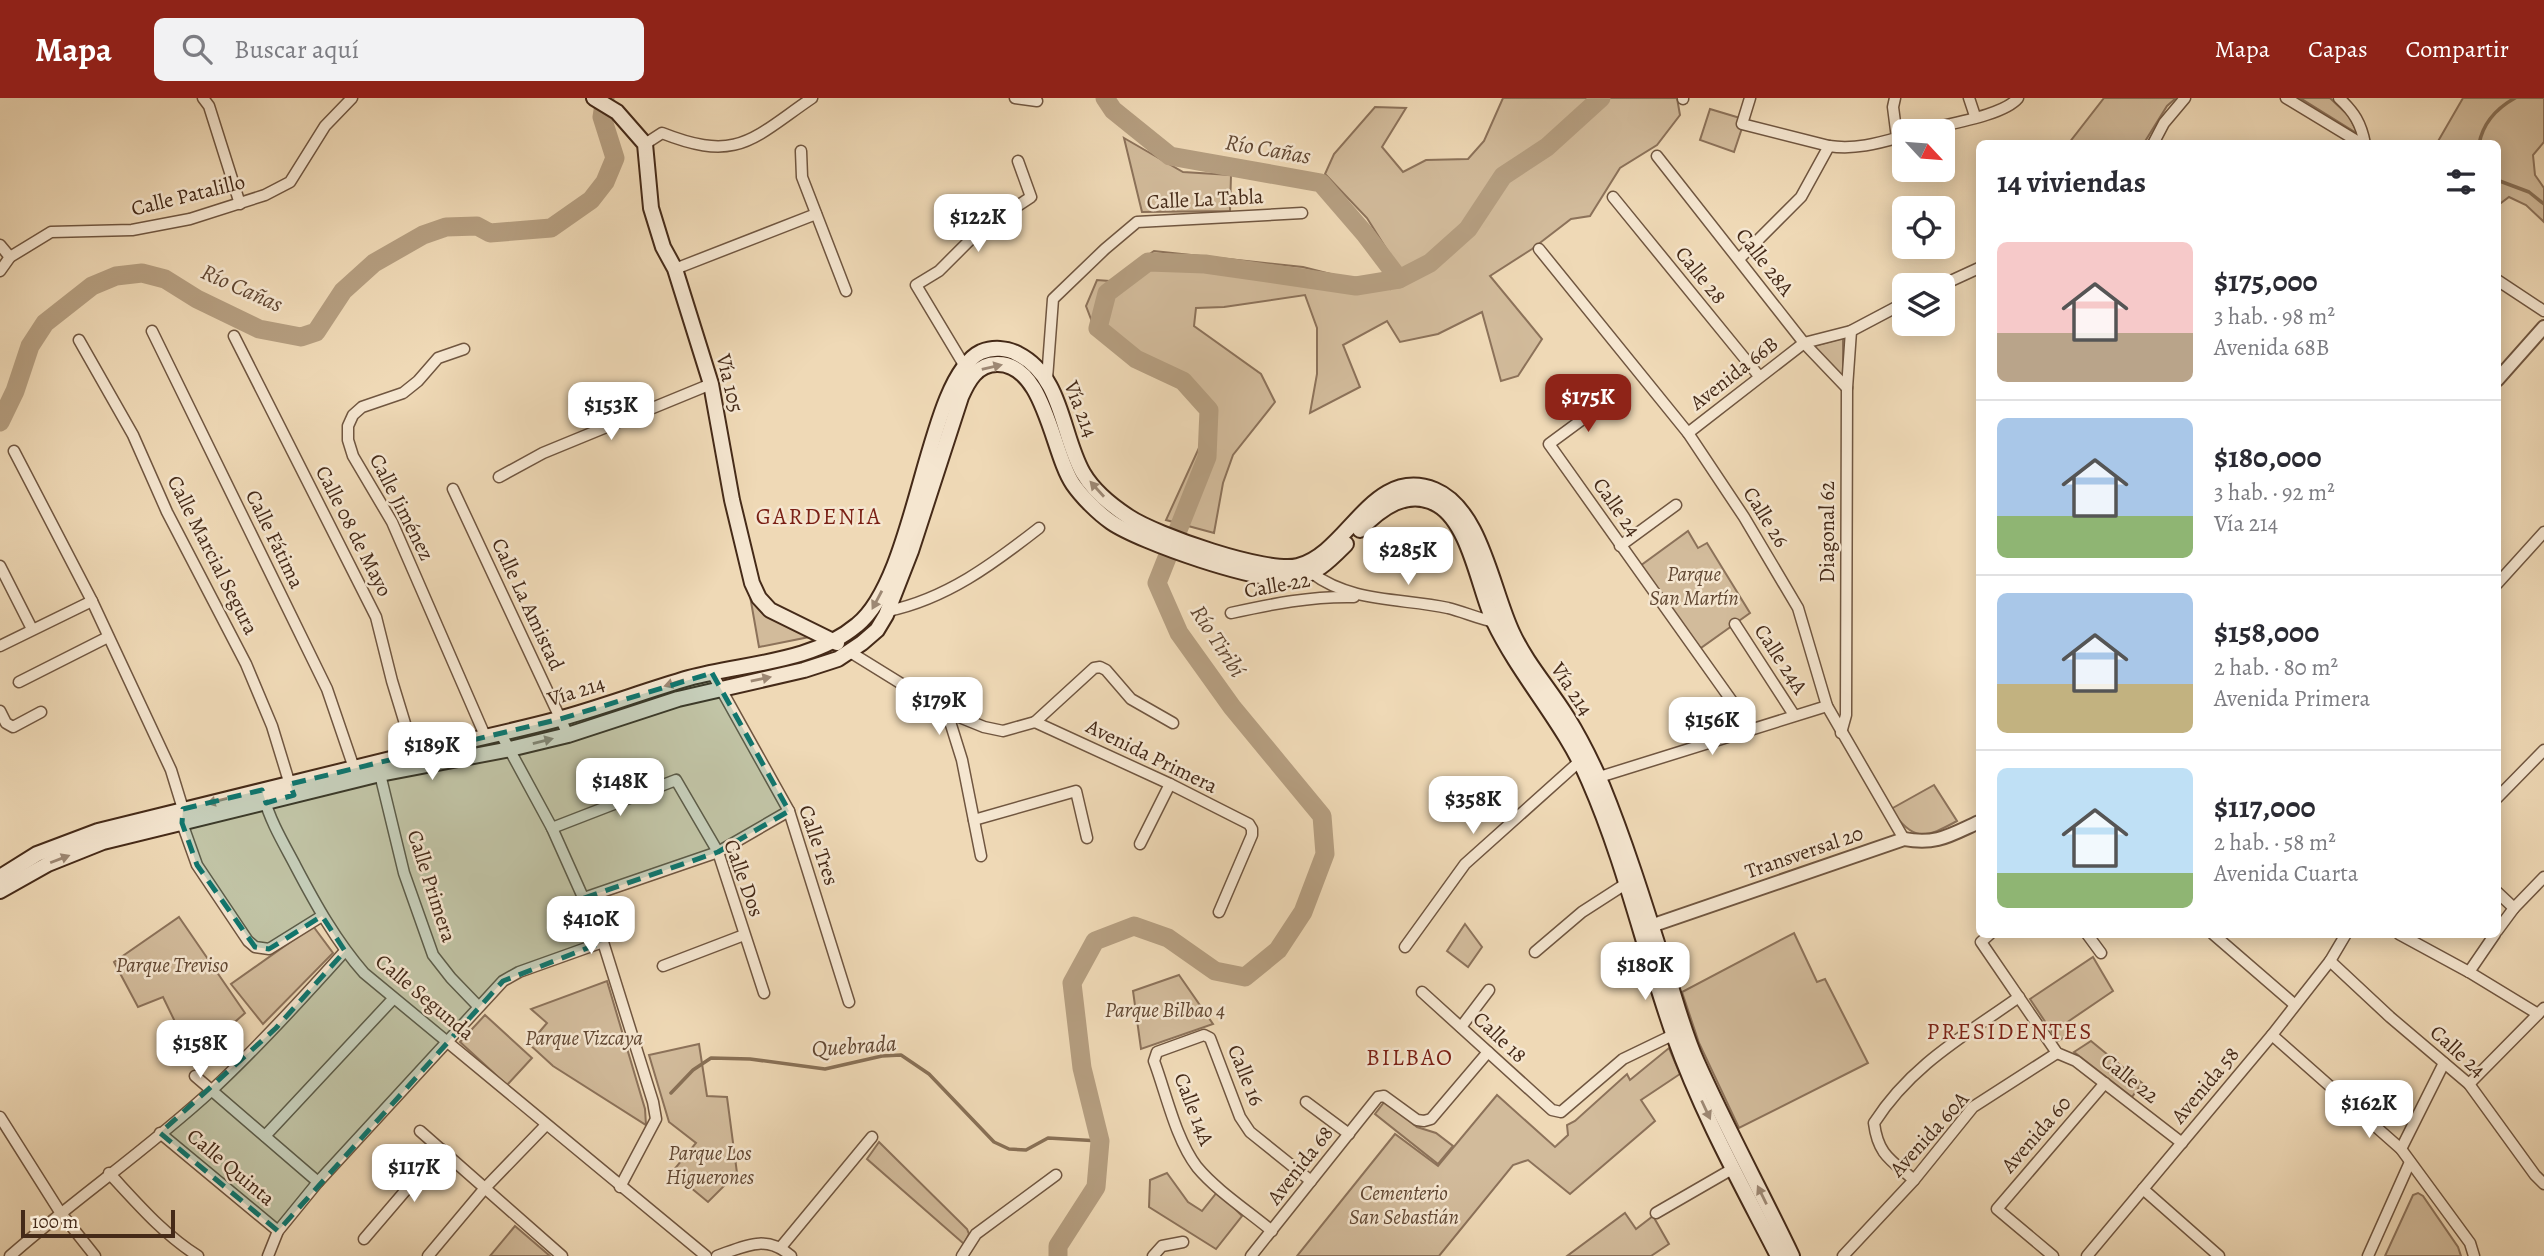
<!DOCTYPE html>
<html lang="es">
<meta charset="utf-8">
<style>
:root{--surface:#fff;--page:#f2f2f3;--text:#2b2b33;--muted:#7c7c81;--line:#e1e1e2;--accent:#8f2418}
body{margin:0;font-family:Alegreya,serif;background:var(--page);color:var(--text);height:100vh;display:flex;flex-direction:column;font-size:26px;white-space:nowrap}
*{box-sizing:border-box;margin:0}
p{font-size:23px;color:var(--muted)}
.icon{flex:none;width:38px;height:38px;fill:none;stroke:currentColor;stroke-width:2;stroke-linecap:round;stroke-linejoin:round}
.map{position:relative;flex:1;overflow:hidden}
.side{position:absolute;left:1976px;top:42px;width:525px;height:798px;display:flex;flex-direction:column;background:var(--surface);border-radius:10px;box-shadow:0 4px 18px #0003}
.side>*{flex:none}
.needle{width:46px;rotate:116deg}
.buttons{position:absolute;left:1892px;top:21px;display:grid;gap:14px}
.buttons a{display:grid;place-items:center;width:63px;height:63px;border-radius:10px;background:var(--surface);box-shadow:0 4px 18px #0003;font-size:35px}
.scale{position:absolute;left:21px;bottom:18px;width:154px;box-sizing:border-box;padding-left:7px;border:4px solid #452a18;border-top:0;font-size:19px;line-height:24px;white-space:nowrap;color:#452a18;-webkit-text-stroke:5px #f5e6d0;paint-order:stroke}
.price{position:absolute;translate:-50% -60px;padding:0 16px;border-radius:14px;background:#fff;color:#222;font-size:23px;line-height:46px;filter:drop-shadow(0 2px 4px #0008)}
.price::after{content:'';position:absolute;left:50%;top:42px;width:21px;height:16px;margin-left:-10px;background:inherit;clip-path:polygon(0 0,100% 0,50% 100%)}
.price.selected{background:var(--accent);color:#fff}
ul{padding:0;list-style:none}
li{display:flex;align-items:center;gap:21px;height:175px;padding:0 21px}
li+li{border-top:2px solid var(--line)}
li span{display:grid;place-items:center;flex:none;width:196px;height:140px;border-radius:10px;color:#555}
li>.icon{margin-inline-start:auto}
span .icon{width:84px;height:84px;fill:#fffc;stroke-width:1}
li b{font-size:30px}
h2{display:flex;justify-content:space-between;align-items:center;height:84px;padding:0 21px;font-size:30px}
header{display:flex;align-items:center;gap:42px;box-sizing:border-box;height:98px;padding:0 35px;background:var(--accent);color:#fff}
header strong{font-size:33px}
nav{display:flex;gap:38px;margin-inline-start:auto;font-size:24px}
.search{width:490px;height:63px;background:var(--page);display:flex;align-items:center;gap:18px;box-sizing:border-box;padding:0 24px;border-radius:10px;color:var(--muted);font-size:26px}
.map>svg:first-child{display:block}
</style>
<header>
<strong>Mapa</strong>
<div class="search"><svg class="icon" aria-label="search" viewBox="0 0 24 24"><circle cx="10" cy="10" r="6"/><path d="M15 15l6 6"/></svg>Buscar aquí</div>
<nav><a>Mapa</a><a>Capas</a><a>Compartir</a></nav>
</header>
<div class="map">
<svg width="2544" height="1158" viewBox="0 0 2544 1158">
<rect width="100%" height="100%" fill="#efd9b6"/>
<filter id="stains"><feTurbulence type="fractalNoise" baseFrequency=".00286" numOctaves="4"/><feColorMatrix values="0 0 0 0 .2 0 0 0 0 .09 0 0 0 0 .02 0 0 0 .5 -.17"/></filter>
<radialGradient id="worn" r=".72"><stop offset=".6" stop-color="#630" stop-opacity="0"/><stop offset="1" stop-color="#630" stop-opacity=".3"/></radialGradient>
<g fill="#d2bb9b" stroke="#8c725a" stroke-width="2">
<path d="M1503 0H1677L1680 17 1657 47 1620 70 1590 118 1571 121 1532 151 1490 178 1542 241 1518 278 1501 283 1482 214 1438 236 1400 244 1387 223 1343 247 1360 289 1310 315 1317 276V230L1305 197 1224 209 1196 210 1194 228 1261 276 1275 304 1233 357 1223 385 1214 435 1166 422 1215 315 1178 286 1119 253 1094 229 1086 208 1097 182 1110 183 1154 153 1303 169 1390 191 1389 155 1367 120 1325 76 1334 56 1375 9 1406 10 1382 49 1403 74 1426 62 1468 61 1484 43Z"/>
<path d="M2104 0H2176L2167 8 2144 45H2069Z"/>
<path d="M2300 0H2330L2349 18 2358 36Z"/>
<path d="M2463 0H2544V44L2533 57 2535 77 2544 90V124L2526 107 2509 99 2497 108V46L2437 45Z"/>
<path d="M1710 11 1740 20 1738 29 1742 30 1734 54 1700 42Z"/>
<path d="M1124 40 1183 74 1231 77 1230 113 1142 114Z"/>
<path d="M1843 240V280L1814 248Z"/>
<path d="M1688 433 1698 450 1707 445 1750 515 1698 552 1640 468Z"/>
<path d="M750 498 765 515 814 538 759 549Z"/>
<path d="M1934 687 1957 723C1926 740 1913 745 1891 711Z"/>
<path d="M179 819 245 915 193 961 163 899 138 909 114 864Z"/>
<path d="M1465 826 1482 849 1468 869 1447 853Z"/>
<path d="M313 828 333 855 263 926 231 886Z"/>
<path d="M1794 835 1817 884 1825 881 1868 965 1739 1030 1699 945 1682 894Z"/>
<path d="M2093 859 2113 893 2066 925 2071 936 2058 943 2030 901Z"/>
<path d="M1179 877 1213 926 1141 951 1133 893Z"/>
<path d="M607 883 645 1011 646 1027 553 968 529 946 547 925 531 911Z"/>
<path d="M485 917 532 960 507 987 460 944Z"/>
<path d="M2091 943 2142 985 2132 999 2074 954Z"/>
<path d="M699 946 707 998 727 999 737 1075 708 1104 672 1074 696 1045 669 1024 649 957Z"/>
<path d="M1669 950 1680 976 1641 1002 1655 1023 1570 1096 1528 1062 1513 1067 1439 1158H1297L1395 1036 1438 1068 1497 997 1555 1049 1568 1037 1567 1027 1575 1023 1627 976 1630 982Z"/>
<path d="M1385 1003 1417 1029 1436 1035 1453 1048 1438 1066 1375 1016Z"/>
<path d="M879 1044 967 1131 969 1136 964 1146 867 1061Z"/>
<path d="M1167 1075 1188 1104 1202 1113 1218 1093 1242 1118 1216 1151 1149 1109 1150 1082Z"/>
<path d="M2418 1095 2423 1098 2458 1149 2461 1158H2385L2413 1097Z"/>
<path d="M1625 1115 1636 1131 1653 1118 1669 1146 1651 1158H1567Z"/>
<path d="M515 1128 550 1158H490Z"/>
</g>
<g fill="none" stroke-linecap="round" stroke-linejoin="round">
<g stroke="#887056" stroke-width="3.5">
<path d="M2479 46C2483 25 2497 10 2515 0"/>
<path d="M2497 82 2529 94 2544 106"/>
<path d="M671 995 693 972 711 960 750 961 825 971 882 958 901 957 929 976 994 1044 1009 1051 1026 1052 1048 1040 1100 1043"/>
</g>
<g stroke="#b59e80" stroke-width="19">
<path d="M1105 0 1113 12 1170 58 1321 85 1365 136 1399 181"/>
<path d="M0 324 15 293 30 248 45 225 92 188 116 178 142 175 165 181 197 201 259 231 301 239 316 234 343 193 374 165 423 137 446 129 477 128 490 135 551 130 591 102 605 84 615 60 602 19 605 0"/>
<path d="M1058 1158V1148L1096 1089 1100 1043 1082 970 1072 885 1095 843 1134 828 1168 840 1215 873 1245 879 1278 852 1303 814 1325 756 1322 718 1232 609 1179 535 1157 485 1207 359 1209 312 1183 283 1136 261 1098 230 1107 195 1148 164 1205 166 1356 188 1399 181 1430 165 1468 131 1503 78 1547 49 1601 0"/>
</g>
<g stroke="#705640" stroke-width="13">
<g id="minor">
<path d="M203 0 209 8 240 106"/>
<path d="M1015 0 1037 3"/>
<path d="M1750 0 1742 26 1829 48C1856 52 1879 45 1904 38"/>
<path d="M1895 0 1893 9 1897 40"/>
<path d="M1969 0 1975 18"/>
<path d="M2286 0 2362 46"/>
<path d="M2339 0C2354 14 2361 25 2365 46"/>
<path d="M1683 1V0"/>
<path d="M1921 33C1946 26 2003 18 2018 0"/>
<path d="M645 46 662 35C738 65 752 41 812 0"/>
<path d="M2153 46 2164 25 2185 0"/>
<path d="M801 53 802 79 846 193"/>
<path d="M1657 58 1804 245 1847 290"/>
<path d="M1613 99 1759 278"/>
<path d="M0 147 10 159"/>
<path d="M1539 151 1688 335 1744 419 1798 510 1827 608 1904 741"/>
<path d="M1739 161 1801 99 1829 48"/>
<path d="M675 171 816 116"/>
<path d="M0 173 10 159 51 134 132 132 190 121 265 97 290 84 325 28 352 0"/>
<path d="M2497 182 2544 213"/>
<path d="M1942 187 1979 170"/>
<path d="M152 233 327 591 354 670"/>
<path d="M234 238 376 519 392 583 414 655"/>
<path d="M79 242 133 337 167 414 246 566 272 628 291 690"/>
<path d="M464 251 438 260 418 283 403 295 362 309 353 317 348 328V342L353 358 392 424 486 640"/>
<path d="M964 267 916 187 939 173 978 134 1031 99 1018 63"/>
<path d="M1047 281 1053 201 1105 151 1137 124 1302 115"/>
<path d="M1610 301 1549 346 1751 630"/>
<path d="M1688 335 1804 245 1851 233 1904 205"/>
<path d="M14 353 92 503 171 672 183 711 182 725 197 767 248 843 255 849 269 851 322 818"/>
<path d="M499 379 543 355 711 286"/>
<path d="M453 391 568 637"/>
<path d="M1620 448 1676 407"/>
<path d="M0 468 32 531"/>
<path d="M1312 475C1351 505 1403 500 1448 510 1464 514 1479 521 1495 524"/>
<path d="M2497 486 2544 434"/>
<path d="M888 513C946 501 993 466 1039 430"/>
<path d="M1231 515C1272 506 1311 498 1354 499"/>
<path d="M1735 526 1794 617"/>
<path d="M0 548 92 503"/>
<path d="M850 554 947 614 962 662 981 758"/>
<path d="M712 575 789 713 849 904"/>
<path d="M19 584 108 539"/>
<path d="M0 613 6 625 13 629 41 614"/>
<path d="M947 614 984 629 1003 633 1035 624 1170 686 1249 726 1252 731V737L1219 814"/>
<path d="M1035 624 1094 570 1100 569 1106 572 1131 601 1173 625"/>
<path d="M1841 635 1846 617 1847 290 1851 233"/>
<path d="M501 636 552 730 603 844 653 1004 656 1021 620 1089"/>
<path d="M379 672 404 775 433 857 451 880 478 908"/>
<path d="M1593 681 1827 608"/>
<path d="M264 700C271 725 284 746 296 769 316 807 336 843 364 875L706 1158"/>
<path d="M2497 700 2544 652"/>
<path d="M974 722 1076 693 1087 740"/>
<path d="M552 730 676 682 718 754 764 895"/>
<path d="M1140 746 1170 686"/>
<path d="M2497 794 2514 810"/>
<path d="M584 800 718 754 789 713"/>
<path d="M2497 833 2514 810 2544 779"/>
<path d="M1990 836 1981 844 2057 955 2076 963 2182 1045"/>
<path d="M2087 836 2101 855"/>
<path d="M2213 836 2295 907"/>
<path d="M2399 836 2469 874 2538 916"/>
<path d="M1405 849 1465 766 1580 663"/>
<path d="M1535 854 1582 814 1627 785"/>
<path d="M2330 863 2390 919 2469 986 2535 1077 2544 1086"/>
<path d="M663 868 744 837"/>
<path d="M2469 874 2495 836"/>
<path d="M1422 894 1552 1012 1561 1014 1623 961 1679 934"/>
<path d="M1461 929 1489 892"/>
<path d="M2272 937 2401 1051 2470 1145 2474 1158"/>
<path d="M195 978 318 1084"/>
<path d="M2469 986 2544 910"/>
<path d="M1306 1004 1349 1036"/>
<path d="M0 1019 60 1114 95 1158"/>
<path d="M420 1033 562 1158"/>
<path d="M160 1035 278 1133"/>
<path d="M265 1038 393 901"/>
<path d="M2401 1051 2444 965"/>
<path d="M109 1075C137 1105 163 1136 198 1158"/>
<path d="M1914 1082C1891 1062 1878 1057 1874 1025 1911 967 1964 938 2019 899"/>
<path d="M2143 1091 2219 1158"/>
<path d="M1656 1115 1734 1070"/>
<path d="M1272 1133C1248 1113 1216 1092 1197 1069 1176 1042 1166 995 1154 963L1157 954 1204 937 1210 940 1240 1019 1250 1034 1311 1083"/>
<path d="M364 1141 441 1051"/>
<path d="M781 1149 872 1039"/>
<path d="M10 1158C75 1101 148 1051 212 992 259 948 302 901 345 853"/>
<path d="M268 1158 278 1133 318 1084 503 883 519 874 603 844"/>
<path d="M428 1158 485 1090 546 1027"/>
<path d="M717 1158C745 1148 766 1136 791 1158"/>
<path d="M962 1158 976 1136 1056 1077"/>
<path d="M1153 1158 1162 1148 1183 1144"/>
<path d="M1251 1158 1378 999 1384 998 1417 1022 1424 1023 1431 1021 1488 954"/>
<path d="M1843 1158 1914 1082 1973 1009 2057 955"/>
<path d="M2053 1158 1997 1111 2105 985"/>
<path d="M2087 1158 2272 937 2330 863 2346 836"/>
<path d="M2368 1158 2410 1064"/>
</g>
</g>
<g stroke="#705640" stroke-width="16">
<g id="tertiary">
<path d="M2497 282 2544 229"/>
<path d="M1645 830 1904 741C1937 747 1950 737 1979 724"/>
</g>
</g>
<g stroke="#452a18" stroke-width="18">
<g id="secondary">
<path d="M594 0 617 14 645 46 651 110 663 149 675 171 711 286 732 402 752 485 759 500 770 512 837 545"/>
<path d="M1360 432C1380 411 1408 389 1438 407 1470 426 1479 492 1494 524 1521 580 1565 626 1589 683 1625 765 1644 853 1674 938 1701 1014 1741 1086 1778 1158"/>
<path d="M0 779 37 756 98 733C200 707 303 682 407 657 456 645 506 635 555 622 600 610 644 593 689 580 744 565 812 565 857 527 918 478 926 280 981 254 993 249 1007 250 1018 256 1063 279 1061 336 1083 375 1093 392 1112 408 1129 419 1156 437 1267 476 1298 468 1349 455 1372 367 1435 392 1481 411 1492 492 1512 534 1526 565 1549 590 1567 619 1580 640 1592 664 1602 687 1626 746 1645 807 1664 867 1675 899 1683 933 1697 964 1726 1029 1761 1093 1792 1158"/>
<path d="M0 793 48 766 103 744 380 676 510 651 568 637 678 601 804 572 838 561 862 545 877 532 886 517 911 453 961 299C968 283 977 266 997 266 1045 265 1052 356 1073 386 1082 399 1098 415 1111 424 1140 444 1260 486 1293 480 1316 477 1330 462 1346 446"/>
</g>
</g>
<use href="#minor" stroke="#f5e6d0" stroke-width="10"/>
<use href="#tertiary" stroke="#f5e6d0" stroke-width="12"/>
<use href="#secondary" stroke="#f5e6d0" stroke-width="14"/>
</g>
<defs><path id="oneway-solid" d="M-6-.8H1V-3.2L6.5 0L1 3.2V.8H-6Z" transform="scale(1.75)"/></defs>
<g fill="#9d8874">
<use href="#oneway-solid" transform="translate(992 269) rotate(-13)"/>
<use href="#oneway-solid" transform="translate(1097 391) rotate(-132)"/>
<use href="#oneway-solid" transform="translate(877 502) rotate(118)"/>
<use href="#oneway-solid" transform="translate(761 581) rotate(-12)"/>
<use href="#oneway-solid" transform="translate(674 585) rotate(162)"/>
<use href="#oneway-solid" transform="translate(543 643) rotate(-14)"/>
<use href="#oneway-solid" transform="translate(217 703) rotate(166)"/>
<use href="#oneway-solid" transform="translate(60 761) rotate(-21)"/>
<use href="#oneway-solid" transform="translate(1706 1012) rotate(65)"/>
<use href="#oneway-solid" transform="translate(1762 1097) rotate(-116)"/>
</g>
<path fill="#0f766e" fill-opacity="0.2" stroke="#0f766e" stroke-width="5" stroke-dasharray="14 9" stroke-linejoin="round" d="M712 575 789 713 718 754 584 800 603 844 503 883 278 1133 160 1035 276 930 345 853 322 818 269 851 255 849 197 767 182 725 183 711 262 692 266 705 294 697 290 686 560 621Z"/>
<g text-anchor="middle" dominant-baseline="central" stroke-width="5" stroke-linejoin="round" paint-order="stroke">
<g font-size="21" fill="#452a18" stroke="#f5e6d0">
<text transform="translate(188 97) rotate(-14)">Calle Patalillo</text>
<text transform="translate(1205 101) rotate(-3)">Calle La Tabla</text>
<text transform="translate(1765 164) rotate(52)">Calle 28A</text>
<text transform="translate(1701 177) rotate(51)">Calle 28</text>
<text transform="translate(1734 275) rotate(-38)">Avenida 66B</text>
<text transform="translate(730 285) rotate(77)">Vía 105</text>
<text transform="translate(1081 311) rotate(69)">Vía 214</text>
<text transform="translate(402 409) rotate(63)">Calle Jiménez</text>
<text transform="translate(1617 409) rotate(55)">Calle 24</text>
<text transform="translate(1766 419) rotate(58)">Calle 26</text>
<text transform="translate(354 433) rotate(63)">Calle 08 de Mayo</text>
<text transform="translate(1827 434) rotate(-90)">Diagonal 62</text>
<text transform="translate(275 441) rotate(64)">Calle Fátima</text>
<text transform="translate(213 457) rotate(63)">Calle Marcial Segura</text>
<text transform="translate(1277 487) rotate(-10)">Calle 22</text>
<text transform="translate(528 506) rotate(65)">Calle La Amistad</text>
<text transform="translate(1781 561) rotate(57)">Calle 24A</text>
<text transform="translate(1572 591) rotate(57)">Vía 214</text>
<text transform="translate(576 593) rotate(-17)">Vía 214</text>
<text transform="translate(1152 658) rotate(26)">Avenida Primera</text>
<text transform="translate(819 747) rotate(71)">Calle Tres</text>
<text transform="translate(1804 754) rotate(-19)">Transversal 20</text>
<text transform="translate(744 780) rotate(70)">Calle Dos</text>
<text transform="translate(432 788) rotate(72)">Calle Primera</text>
<text transform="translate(425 899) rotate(40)">Calle Segunda</text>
<text transform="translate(1500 939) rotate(43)">Calle 18</text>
<text transform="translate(2458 953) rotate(42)">Calle 24</text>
<text transform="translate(1246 977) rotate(68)">Calle 16</text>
<text transform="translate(2130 980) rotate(38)">Calle 22</text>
<text transform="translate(2205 987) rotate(-50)">Avenida 58</text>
<text transform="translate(1194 1011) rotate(69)">Calle 14A</text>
<text transform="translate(1929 1036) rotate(-48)">Avenida 60A</text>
<text transform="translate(2036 1036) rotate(-49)">Avenida 60</text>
<text transform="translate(1300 1067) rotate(-52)">Avenida 68</text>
<text transform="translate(231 1069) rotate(40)">Calle Quinta</text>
</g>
<g font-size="21" font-style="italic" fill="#614732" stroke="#f5e6d0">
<text x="1694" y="476">Parque<tspan x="1694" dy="24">San Martín</tspan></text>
<text x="172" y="867">Parque Treviso</text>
<text x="1165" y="912">Parque Bilbao 4</text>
<text x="584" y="940">Parque Vizcaya</text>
<text x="710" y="1055">Parque Los<tspan x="710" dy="24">Higuerones</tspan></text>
<text x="1404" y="1095">Cementerio<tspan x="1404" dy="24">San Sebastián</tspan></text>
</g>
<g font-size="23" font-style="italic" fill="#614732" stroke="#f5e6d0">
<text transform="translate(1268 51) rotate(10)">Río Cañas</text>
<text transform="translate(242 190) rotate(24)">Río Cañas</text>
<text transform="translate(1218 543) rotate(57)">Río Tiribí</text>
<text transform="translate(854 948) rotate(-4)">Quebrada</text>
</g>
<g font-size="23" letter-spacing="2" fill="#7a1f14" stroke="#f5e6d0">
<text x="819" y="418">GARDENIA</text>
<text x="2010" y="933">PRESIDENTES</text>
<text x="1410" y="959">BILBAO</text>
</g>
</g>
<rect width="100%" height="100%" filter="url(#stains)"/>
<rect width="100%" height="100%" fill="url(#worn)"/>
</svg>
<div class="buttons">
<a><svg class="needle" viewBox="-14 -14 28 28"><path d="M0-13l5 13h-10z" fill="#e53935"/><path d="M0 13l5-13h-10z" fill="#7c7c81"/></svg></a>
<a><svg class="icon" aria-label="locate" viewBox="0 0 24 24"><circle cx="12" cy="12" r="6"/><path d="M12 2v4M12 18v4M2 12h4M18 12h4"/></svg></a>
<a><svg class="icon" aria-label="layers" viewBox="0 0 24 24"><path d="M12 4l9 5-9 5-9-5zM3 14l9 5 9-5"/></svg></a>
</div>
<div class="scale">100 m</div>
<b class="price" style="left:978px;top:156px">$122K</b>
<b class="price selected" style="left:1588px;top:336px">$175K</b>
<b class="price" style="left:611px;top:344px">$153K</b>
<b class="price" style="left:1408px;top:489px">$285K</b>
<b class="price" style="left:939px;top:639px">$179K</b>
<b class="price" style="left:1712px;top:659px">$156K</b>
<b class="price" style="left:432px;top:684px">$189K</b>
<b class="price" style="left:620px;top:720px">$148K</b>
<b class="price" style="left:1473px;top:738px">$358K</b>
<b class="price" style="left:591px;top:858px">$410K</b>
<b class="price" style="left:1645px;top:904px">$180K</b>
<b class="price" style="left:200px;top:982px">$158K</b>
<b class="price" style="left:2369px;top:1042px">$162K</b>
<b class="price" style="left:414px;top:1106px">$117K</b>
<section class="side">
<h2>14 viviendas<svg class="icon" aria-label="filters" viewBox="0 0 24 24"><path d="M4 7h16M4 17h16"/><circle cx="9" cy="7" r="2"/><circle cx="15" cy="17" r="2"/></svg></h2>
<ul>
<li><span style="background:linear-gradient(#f6c9c9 65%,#b9a48a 0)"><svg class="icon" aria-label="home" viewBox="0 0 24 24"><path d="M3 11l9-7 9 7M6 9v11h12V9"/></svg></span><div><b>$175,000</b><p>3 hab. · 98 m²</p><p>Avenida 68B</p></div></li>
<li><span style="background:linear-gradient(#a9c7e8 70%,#8fb573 0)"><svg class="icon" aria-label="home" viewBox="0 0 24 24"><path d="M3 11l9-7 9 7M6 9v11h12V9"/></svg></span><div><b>$180,000</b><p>3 hab. · 92 m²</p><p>Vía 214</p></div></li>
<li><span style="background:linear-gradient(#a9c7e8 65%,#c2b280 0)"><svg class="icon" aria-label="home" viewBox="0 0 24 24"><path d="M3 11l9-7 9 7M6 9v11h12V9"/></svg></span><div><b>$158,000</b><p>2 hab. · 80 m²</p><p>Avenida Primera</p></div></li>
<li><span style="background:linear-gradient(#bfe0f5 75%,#8fb573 0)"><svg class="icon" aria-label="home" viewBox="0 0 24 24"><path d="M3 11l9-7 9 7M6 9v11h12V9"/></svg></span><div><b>$117,000</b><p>2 hab. · 58 m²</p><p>Avenida Cuarta</p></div></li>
</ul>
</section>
</div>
